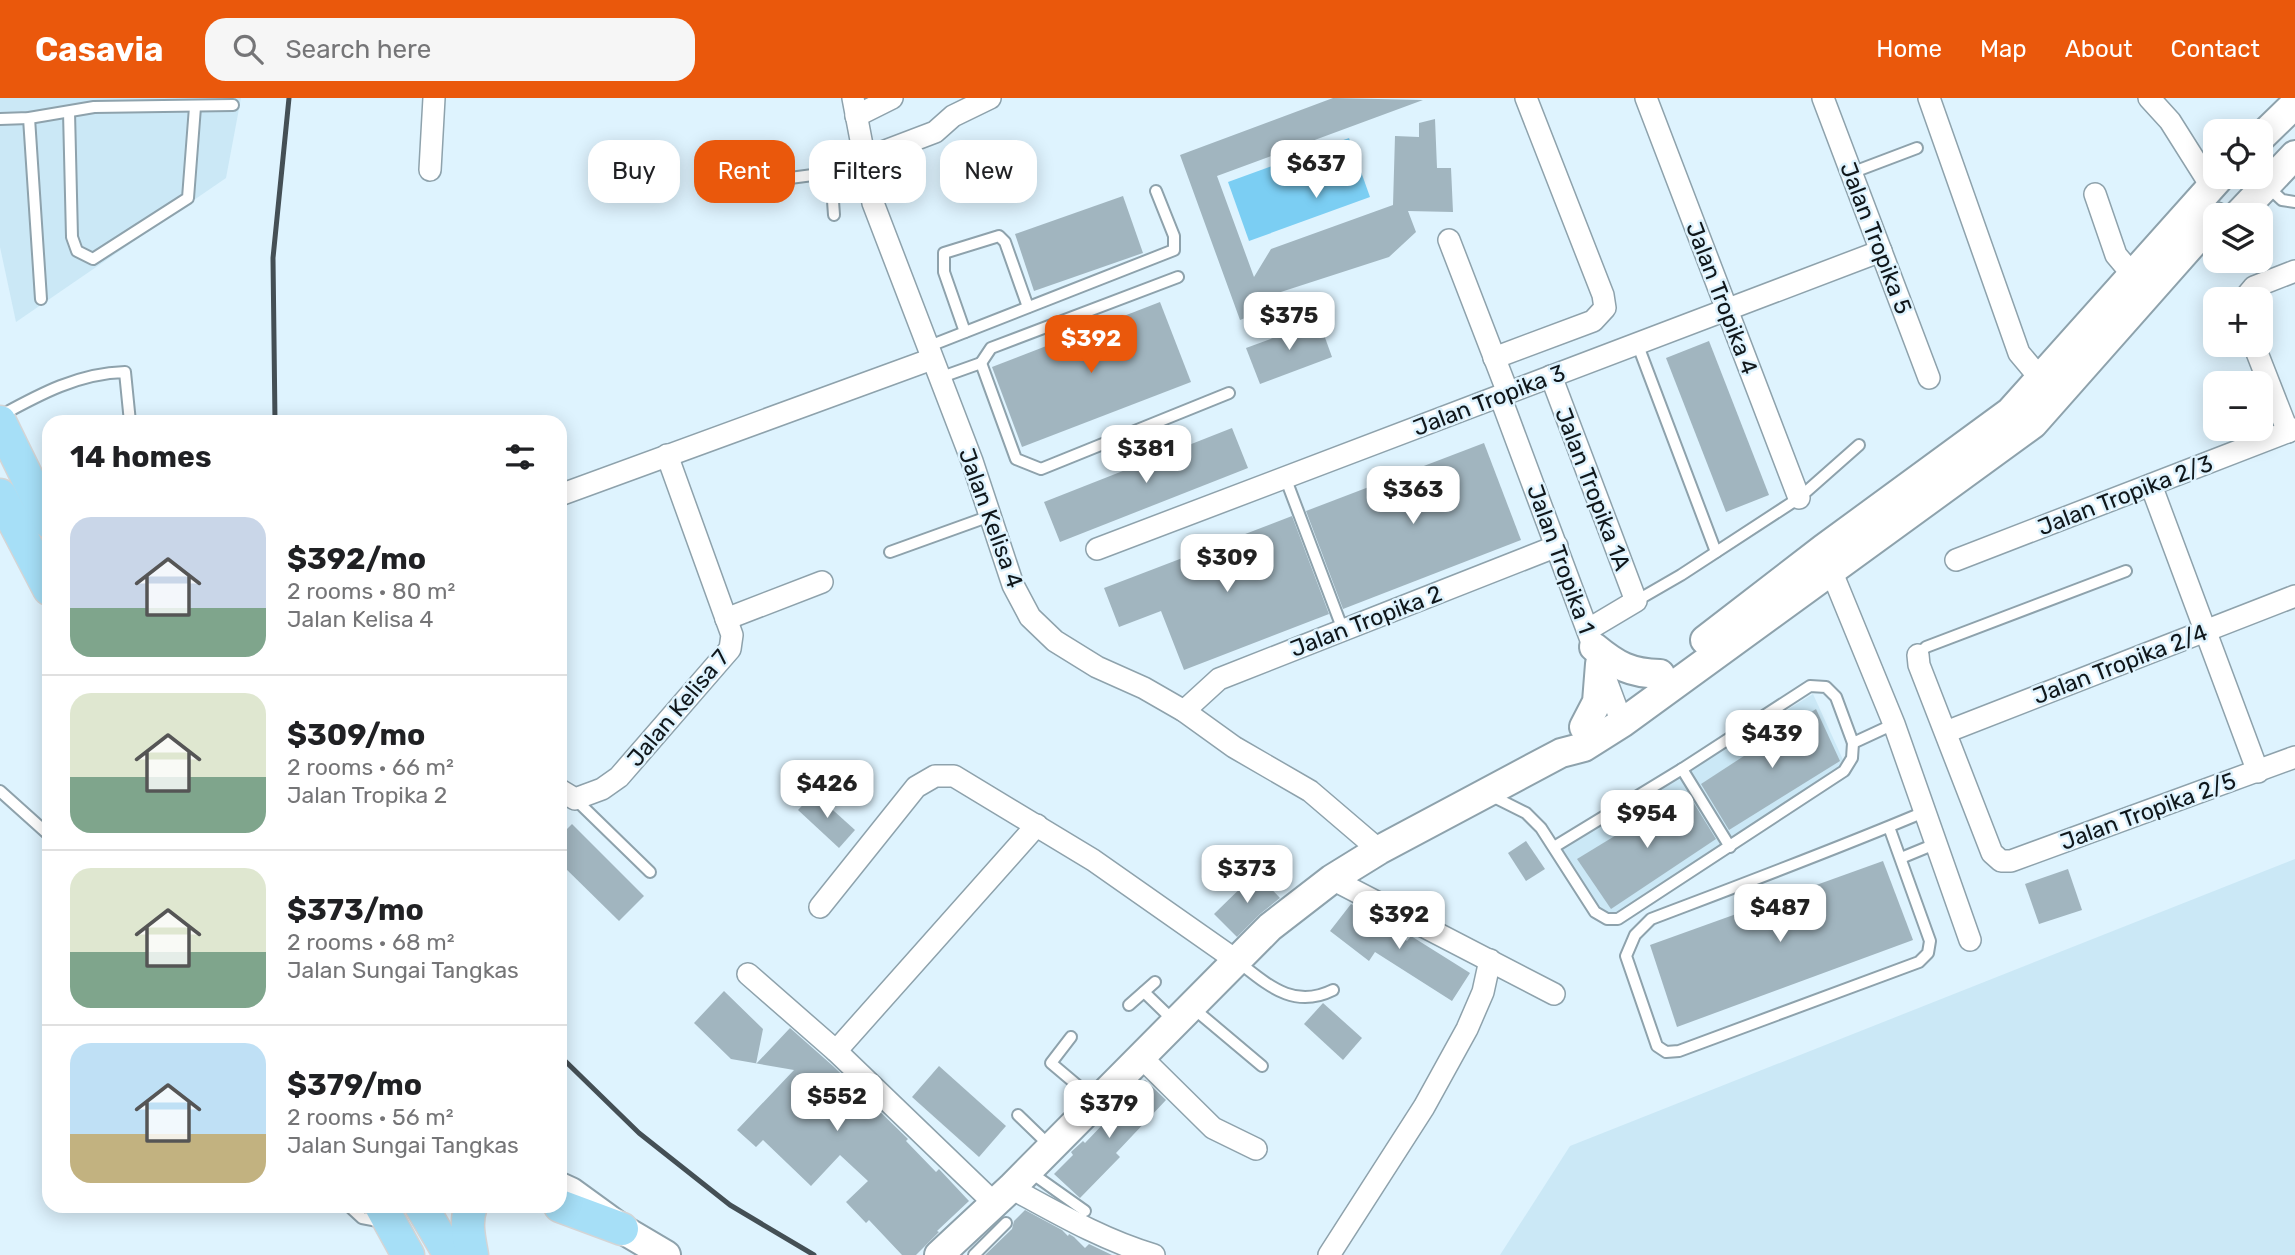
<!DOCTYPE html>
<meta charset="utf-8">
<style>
:root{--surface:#fff;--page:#f6f6f6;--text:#202124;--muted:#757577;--line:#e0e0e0;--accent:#ea580c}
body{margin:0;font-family:Rubik,sans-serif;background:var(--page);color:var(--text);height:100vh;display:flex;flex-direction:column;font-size:26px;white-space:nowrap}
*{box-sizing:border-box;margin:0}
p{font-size:23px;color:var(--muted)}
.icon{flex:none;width:38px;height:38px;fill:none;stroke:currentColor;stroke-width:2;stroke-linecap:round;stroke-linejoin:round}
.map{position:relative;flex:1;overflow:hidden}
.side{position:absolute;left:42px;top:317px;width:525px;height:798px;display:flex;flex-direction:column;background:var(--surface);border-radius:21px;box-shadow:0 4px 18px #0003}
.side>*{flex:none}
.guide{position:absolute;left:588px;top:42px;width:665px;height:63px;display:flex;gap:14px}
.fabs{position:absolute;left:2203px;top:21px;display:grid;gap:14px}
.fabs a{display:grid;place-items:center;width:70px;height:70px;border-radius:14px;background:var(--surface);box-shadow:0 4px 18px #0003;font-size:35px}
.price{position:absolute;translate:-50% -60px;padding:0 16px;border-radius:14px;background:#fff;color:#222;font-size:23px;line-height:46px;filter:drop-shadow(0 2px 4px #0008)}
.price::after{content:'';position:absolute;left:50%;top:42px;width:21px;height:16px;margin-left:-10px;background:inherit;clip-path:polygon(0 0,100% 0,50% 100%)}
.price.selected{background:var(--accent);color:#fff}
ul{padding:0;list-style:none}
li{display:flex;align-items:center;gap:21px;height:175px;padding:0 28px}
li+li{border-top:2px solid var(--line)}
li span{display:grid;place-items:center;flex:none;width:196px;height:140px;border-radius:21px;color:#555}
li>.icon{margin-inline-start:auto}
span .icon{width:84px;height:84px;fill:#fffc;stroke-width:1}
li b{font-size:30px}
h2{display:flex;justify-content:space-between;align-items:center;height:84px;padding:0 28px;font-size:30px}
.pill{padding:0 24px;border-radius:21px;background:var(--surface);box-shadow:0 4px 18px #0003;font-size:24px;line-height:63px}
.pill.selected{background:var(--accent);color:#fff}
header{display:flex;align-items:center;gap:42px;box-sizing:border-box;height:98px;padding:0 35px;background:var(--accent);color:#fff}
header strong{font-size:33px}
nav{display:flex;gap:38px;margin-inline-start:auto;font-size:24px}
.search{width:490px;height:63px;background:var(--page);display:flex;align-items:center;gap:18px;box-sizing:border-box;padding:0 24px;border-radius:21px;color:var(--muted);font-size:26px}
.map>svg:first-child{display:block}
</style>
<header>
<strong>Casavia</strong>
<div class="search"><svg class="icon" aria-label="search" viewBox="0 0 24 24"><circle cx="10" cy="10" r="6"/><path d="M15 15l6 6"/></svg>Search here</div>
<nav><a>Home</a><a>Map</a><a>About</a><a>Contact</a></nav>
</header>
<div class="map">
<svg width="2295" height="1157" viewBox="0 0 2295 1157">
<rect width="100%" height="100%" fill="#def3fe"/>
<g fill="#cbe8f6">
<path d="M0 0H241L226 80 16 224 0 149Z"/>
<path d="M1813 596 1844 664 1841 669 1613 817 1598 811 1561 751Z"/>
<path d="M2295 761V1157H1500L1570 1048Z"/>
</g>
<path fill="#7bcef3" d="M1349 40 1370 99 1249 143 1228 84Z"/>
<g fill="#a1b5bf">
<path d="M1333 0 1423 2 1217 78 1254 179 1271 151 1393 107 1395 38 1419 39V25L1435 21 1437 70H1451L1453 114 1408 113 1416 134 1389 159 1262 200 1266 212 1240 222 1180 57Z"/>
<path d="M1123 98 1143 155 1034 193 1015 136Z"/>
<path d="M1160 204 1191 284 1022 349 992 269Z"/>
<path d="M1319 223 1332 259 1260 286 1246 250Z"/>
<path d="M1709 243 1769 397 1726 414 1666 260Z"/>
<path d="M1232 330 1248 370 1060 444 1044 404Z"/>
<path d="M1484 345 1521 442 1343 511 1306 413Z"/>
<path d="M1292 418 1329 516 1184 572 1161 513 1119 529 1104 490Z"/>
<path d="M1816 611 1840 663 1729 732 1701 686Z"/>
<path d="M1687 694 1716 741 1611 811 1577 761Z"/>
<path d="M814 695 855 732 839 750 798 712Z"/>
<path d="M572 726 644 798 619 823 560 765V738Z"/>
<path d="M1526 743 1545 771 1526 783 1508 755Z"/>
<path d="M1883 763 1913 842 1677 929 1650 847Z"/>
<path d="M2068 771 2082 812 2039 826 2025 786Z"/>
<path d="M1256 775 1280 800 1260 816 1237 839 1214 816Z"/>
<path d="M1351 806 1371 816 1407 843 1411 838 1470 875 1452 903 1375 854 1369 863 1330 833Z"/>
<path d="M724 893 763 931 756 966 790 930 833 968 908 1041 906 1043 936 1074 939 1071 969 1103 937 1133 939 1134 916 1157H902L869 1122 866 1125 846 1104 868 1083 840 1057 811 1088 763 1042 756 1049 737 1032 794 972 731 961 694 925Z"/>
<path d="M1323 905 1362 940 1343 962 1304 926Z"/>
<path d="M939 968 1006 1028 979 1059 912 999Z"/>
<path d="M1145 982 1166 1002 1116 1055 1120 1059 1080 1100 1054 1076 1073 1057 1071 1054 1083 1043 1085 1045Z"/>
<path d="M1025 1112 1062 1132 1068 1138 1069 1136 1074 1139 1085 1150 1089 1146 1112 1157H985L1012 1131 1014 1123Z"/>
</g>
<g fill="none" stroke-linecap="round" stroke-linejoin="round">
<g stroke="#8ea2ac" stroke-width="14">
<g id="lane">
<path d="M69 14 72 139 77 153 93 161 188 100 195 9"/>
<path d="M29 20 41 201"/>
<path d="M0 21 29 20 94 9 233 7"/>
<path d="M831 75 834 117"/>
<path d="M1851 75 1917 50"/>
<path d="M790 80 866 70"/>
<path d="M2268 89 2282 102 2295 104"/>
<path d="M965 234 944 174V155L999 138 1005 144 1028 209"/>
<path d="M1637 245 1716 454"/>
<path d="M927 249 1174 152V138L1156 93"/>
<path d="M981 265 991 250 1178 179"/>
<path d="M939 280 981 265 1016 361 1041 371 1229 295"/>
<path d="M0 318C40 296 79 275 125 274L130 324"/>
<path d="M1285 379 1343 532"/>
<path d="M890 454 990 418"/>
<path d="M1636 503 1681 477 1799 400 1859 347"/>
<path d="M1918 557 1926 549 2126 473"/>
<path d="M1682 671 1730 749"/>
<path d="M0 693 49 737"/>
<path d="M1490 697 1526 715 1541 730 1595 814 1607 821H1618L1844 673 1852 660 1853 645"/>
<path d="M575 701 650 774"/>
<path d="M1889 729 1930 843 1928 855 1919 864 1679 953 1666 954 1657 948 1626 858 1635 837 1651 821C1743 786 1834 752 1924 714"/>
<path d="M1554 749 1682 671 1810 588 1826 589 1836 599 1853 645 1894 626"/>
<path d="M1901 760 1935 746"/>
<path d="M1237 863C1267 886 1293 912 1333 892"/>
<path d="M1144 894 1175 924"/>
<path d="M1129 907 1155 884"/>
<path d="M1193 910 1262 968"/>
<path d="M1071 939 1051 965 1096 1003"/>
<path d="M1018 1017 1049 1047"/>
<path d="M1030 1074 1085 1113"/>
<path d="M349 1108 362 1120 383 1124"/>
<path d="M974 1157 1006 1125"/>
</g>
</g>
<g stroke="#8ea2ac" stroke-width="24">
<g id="street">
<path d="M853 0 873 105 972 363 1013 487 1030 519 1055 543 1097 569 1144 590 1184 613 1234 649 1310 693 1379 752"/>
<path d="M1646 0 1799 400"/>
<path d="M1823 0 1929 280"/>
<path d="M1929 0 2019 255 2040 280"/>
<path d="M2149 0 2170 23 2211 88"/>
<path d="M856 18 892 0"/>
<path d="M864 61 935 34 953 18 990 0"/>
<path d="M430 72 434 0"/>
<path d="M2095 96 2116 157 2132 176"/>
<path d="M1449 142 1508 295"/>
<path d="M2244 201 2254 189 2295 173"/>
<path d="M2254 247 2288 334"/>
<path d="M1494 260 1593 223 1605 210 1603 197 1526 0"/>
<path d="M1551 278 1636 503 1589 531"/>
<path d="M1500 298 1622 625"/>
<path d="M2151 387 2258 674"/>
<path d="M560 397 932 261"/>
<path d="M1097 451 1881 153"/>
<path d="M1826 460 1894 626 1970 842"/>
<path d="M1956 462 2295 331"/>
<path d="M726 521 822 484"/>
<path d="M1918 557 1919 567 1992 755 2001 763H2011L2295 659"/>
<path d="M1184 613 1219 581 1557 448"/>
<path d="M1946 634 2295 498"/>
<path d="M560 692 575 701 602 691 619 679 730 551 732 537 667 357"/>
<path d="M1332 781 1554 896"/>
<path d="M820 809 916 689 935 678H954L1093 762 1237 863"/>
<path d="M748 876 836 953 994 1105"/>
<path d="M836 953 1037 727"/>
<path d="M1140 958 1213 1030 1256 1051"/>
<path d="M1011 1090C1057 1115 1103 1142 1154 1157"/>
<path d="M1329 1157 1424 1009 1467 931 1483 894 1490 862"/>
</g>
</g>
<g stroke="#8ea2ac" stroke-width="32">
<g id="secondary">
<path d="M2261 39 2295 6"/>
<path d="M2238 117 2295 57"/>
<path d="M1705 542 1823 451 2010 314 2220 79"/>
<path d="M1594 549C1617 568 1630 575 1660 576"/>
<path d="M1584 629 1597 604 1600 566"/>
<path d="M560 1089 571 1094 622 1131 666 1157"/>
<path d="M939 1157 1011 1090 1270 829 1332 781 1379 752 1561 655 1584 649 1622 625 2033 326 2216 119"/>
</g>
</g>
<g stroke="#d4d5d6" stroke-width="35">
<g id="primary">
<path d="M0 324 49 424"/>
<path d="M0 397 49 491"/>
<path d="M381 1108 408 1157"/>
<path d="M421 1108 450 1157"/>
<path d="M471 1108C465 1124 469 1140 472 1157"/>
<path d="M560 1108 622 1131"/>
</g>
</g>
<use href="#lane" stroke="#fff" stroke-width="10"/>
<use href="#street" stroke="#fff" stroke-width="21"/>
<use href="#secondary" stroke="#fff" stroke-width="28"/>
<use href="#primary" stroke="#a6dff7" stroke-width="32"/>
<g stroke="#444f55" stroke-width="5">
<path d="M275 324 273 160 289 0"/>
<path d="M560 958 639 1035 730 1107 814 1157"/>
</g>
</g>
<g text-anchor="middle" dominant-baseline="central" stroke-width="5" stroke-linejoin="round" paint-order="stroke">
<g font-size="23" fill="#10171b" stroke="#def3fe">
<text transform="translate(1876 140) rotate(69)">Jalan Tropika 5</text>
<text transform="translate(1722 200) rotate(69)">Jalan Tropika 4</text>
<text transform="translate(1489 302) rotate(-21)">Jalan Tropika 3</text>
<text transform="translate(1593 391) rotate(69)">Jalan Tropika 1A</text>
<text transform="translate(2125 397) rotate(-21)">Jalan Tropika 2/3</text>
<text transform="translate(991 420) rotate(70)">Jalan Kelisa 4</text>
<text transform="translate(1561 461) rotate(70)">Jalan Tropika 1</text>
<text transform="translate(1366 523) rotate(-21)">Jalan Tropika 2</text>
<text transform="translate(2120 566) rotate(-21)">Jalan Tropika 2/4</text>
<text transform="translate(678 610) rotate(-50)">Jalan Kelisa 7</text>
<text transform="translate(2148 713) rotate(-20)">Jalan Tropika 2/5</text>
</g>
</g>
</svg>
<div class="fabs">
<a><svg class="icon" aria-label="locate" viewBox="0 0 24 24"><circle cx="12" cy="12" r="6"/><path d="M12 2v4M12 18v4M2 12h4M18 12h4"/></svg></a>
<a><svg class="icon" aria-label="layers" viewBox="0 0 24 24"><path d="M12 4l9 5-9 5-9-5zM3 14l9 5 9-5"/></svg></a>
<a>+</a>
<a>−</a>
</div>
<b class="price" style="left:1316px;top:102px">$637</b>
<b class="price" style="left:1289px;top:254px">$375</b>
<b class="price selected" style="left:1091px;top:277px">$392</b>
<b class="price" style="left:1146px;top:387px">$381</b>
<b class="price" style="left:1413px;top:428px">$363</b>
<b class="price" style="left:1227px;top:496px">$309</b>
<b class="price" style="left:1772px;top:672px">$439</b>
<b class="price" style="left:827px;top:722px">$426</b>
<b class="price" style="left:1647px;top:752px">$954</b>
<b class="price" style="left:1247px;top:807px">$373</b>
<b class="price" style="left:1780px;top:846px">$487</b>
<b class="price" style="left:1399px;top:853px">$392</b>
<b class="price" style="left:837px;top:1035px">$552</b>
<b class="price" style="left:1109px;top:1042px">$379</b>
<div class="guide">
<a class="pill">Buy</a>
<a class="pill selected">Rent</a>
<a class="pill">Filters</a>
<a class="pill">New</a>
</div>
<section class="side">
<h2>14 homes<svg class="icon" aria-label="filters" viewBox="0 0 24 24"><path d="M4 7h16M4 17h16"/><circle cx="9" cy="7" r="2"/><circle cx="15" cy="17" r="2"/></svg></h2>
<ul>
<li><span style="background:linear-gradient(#c9d6e8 65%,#7fa58c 0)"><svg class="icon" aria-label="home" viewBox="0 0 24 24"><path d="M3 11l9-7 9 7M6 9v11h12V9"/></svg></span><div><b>$392/mo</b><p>2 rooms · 80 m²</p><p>Jalan Kelisa 4</p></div></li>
<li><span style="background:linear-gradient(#dfe7d0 60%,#7fa58c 0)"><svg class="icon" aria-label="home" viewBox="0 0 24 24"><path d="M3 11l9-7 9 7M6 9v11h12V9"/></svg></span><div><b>$309/mo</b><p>2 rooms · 66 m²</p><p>Jalan Tropika 2</p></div></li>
<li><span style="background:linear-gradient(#dfe7d0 60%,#7fa58c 0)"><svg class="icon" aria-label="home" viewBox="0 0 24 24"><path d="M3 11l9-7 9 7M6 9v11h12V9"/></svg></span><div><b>$373/mo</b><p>2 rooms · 68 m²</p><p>Jalan Sungai Tangkas</p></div></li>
<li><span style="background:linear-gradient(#bfe0f5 65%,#c2b280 0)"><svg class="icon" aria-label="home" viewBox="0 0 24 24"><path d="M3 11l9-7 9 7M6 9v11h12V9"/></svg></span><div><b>$379/mo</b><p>2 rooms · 56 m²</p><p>Jalan Sungai Tangkas</p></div></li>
</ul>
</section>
</div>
